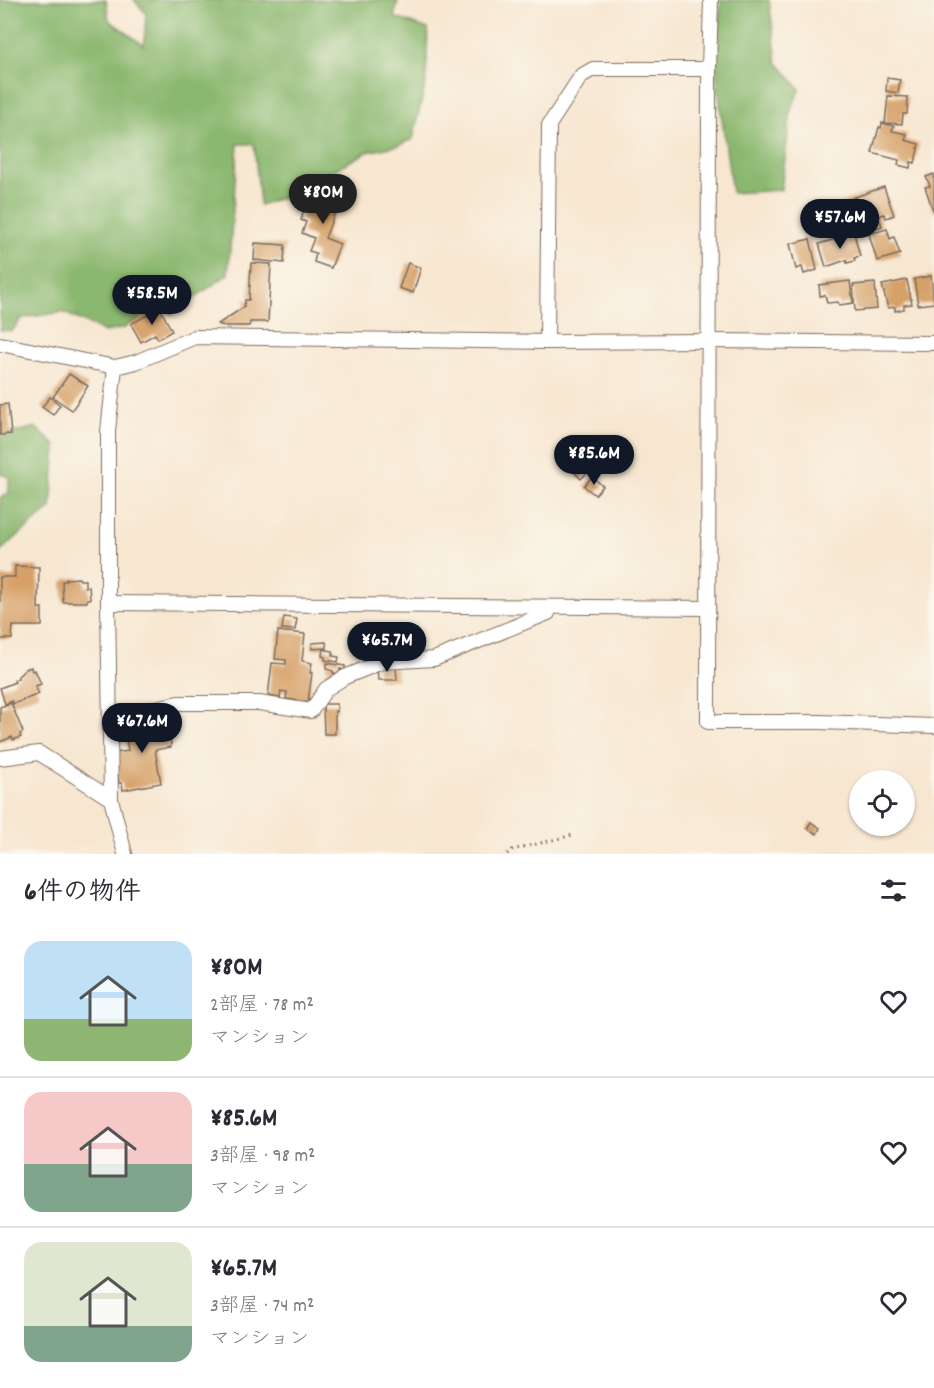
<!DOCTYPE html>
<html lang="ja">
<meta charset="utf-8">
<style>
:root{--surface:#fff;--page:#f2f2f3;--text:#2b2b33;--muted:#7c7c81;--line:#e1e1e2;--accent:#111827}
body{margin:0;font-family:Dekko,"Klee One",sans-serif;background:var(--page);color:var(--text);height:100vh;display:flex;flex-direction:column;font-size:22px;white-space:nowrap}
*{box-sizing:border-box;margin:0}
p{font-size:20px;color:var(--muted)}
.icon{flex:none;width:33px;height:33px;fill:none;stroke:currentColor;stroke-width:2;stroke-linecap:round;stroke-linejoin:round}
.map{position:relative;height:854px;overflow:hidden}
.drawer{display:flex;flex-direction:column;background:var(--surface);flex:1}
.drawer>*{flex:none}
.fabs{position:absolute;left:849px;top:770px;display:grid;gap:12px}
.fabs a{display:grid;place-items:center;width:66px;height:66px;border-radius:50%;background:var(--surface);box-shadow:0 2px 4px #0004;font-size:30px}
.price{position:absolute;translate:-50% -51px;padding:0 14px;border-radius:21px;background:var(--accent);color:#fff;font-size:20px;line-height:39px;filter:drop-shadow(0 2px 3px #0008)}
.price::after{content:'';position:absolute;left:50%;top:36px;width:18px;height:14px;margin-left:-9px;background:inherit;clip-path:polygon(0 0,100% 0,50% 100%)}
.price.current{background:#222;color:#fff}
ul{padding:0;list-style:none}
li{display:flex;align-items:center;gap:18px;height:150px;padding:0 24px}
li+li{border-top:2px solid var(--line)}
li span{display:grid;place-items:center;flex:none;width:168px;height:120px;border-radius:18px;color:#555}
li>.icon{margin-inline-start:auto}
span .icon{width:72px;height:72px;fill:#fffc;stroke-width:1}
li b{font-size:26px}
h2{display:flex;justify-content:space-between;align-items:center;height:72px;padding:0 24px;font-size:26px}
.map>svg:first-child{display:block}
</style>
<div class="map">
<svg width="934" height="854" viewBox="0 0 934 854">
<rect width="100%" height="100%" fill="#fbf7ec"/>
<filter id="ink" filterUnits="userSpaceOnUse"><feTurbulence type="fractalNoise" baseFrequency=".0167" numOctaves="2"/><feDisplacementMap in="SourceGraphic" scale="12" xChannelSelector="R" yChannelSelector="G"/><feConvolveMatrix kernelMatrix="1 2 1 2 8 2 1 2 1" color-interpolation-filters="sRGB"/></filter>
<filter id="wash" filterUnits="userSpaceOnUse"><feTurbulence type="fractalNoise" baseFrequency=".008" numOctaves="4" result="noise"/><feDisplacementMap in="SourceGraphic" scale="24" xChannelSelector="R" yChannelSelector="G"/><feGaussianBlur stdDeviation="1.35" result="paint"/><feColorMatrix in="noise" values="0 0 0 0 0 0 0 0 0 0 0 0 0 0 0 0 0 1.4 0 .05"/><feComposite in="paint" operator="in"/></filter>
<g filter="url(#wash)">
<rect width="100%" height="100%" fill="#f7e7d1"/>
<g fill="#8bb870" stroke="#637147" stroke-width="1.5">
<path d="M0 0H106L109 20 144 45 146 13 134 0H398L394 17 428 29 426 80 413 139 400 145 367 152 282 198 260 205 254 144H238L228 274 172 314 157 307 124 328 105 332 63 312 22 318 12 331 0 330Z"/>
<path d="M721 0H769L777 62 800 89 791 109 781 190 732 193 716 74Z"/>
<path d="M35 427 56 446 51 508 0 551V498L9 493V477L0 474V437Z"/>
</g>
<g id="blocks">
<g fill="#d6a068">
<path d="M887 78 900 80 898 93 886 91Z"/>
<path d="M888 96 908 97 907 114H903L902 124 885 123Z"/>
<path d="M882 123 894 126 892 131 907 134 905 140 919 144 915 163 911 162 910 168 898 165 899 160 872 153 879 127 881 128Z"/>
<path d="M934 174V213L925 187 930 186 926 177Z"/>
<path d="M884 187 894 215 886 218 884 214 879 216V218L882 226 871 230 865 214 862 215 855 197Z"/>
<path d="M330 189 351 196 346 208 343 206 342 208 337 207 325 238 340 244 331 268 314 262 316 253 309 251 314 238 302 233 306 222 301 220 305 207 309 208 313 196 320 198 323 190 329 192Z"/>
<path d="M854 197 860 215 843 222 842 221 840 222 838 216 832 219 828 209Z"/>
<path d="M887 229 890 239 894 237 900 254 877 261 869 234Z"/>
<path d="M854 233 860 256 854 258 855 261 847 263 846 260 826 267 819 244Z"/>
<path d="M810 239 817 270 804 274 802 267 796 269 790 244Z"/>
<path d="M255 243 285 245 284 263 254 260Z"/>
<path d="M251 263 271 264 268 322H250L249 326H224L218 324 244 307 245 300H249Z"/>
<path d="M408 263 421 268 413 293 399 288Z"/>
<path d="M931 276 934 303 918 305 914 279Z"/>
<path d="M907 280 912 304 904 305V309L895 311V307L888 308 882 285Z"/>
<path d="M850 281 853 303 839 305 838 302 827 303 825 295 820 296 819 285Z"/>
<path d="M875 283 877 309 855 311 853 285Z"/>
<path d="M160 308 172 331 158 339 155 334 141 342 131 324Z"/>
<path d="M69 374 88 386 72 410 53 397Z"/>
<path d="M50 397 60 405 53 415 42 407Z"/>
<path d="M8 404 11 434 0 435V405Z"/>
<path d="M586 444 590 448 592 446 602 457 581 479 566 464Z"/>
<path d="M592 477 603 486 595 495 584 486Z"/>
<path d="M15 566 39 567 38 608H42V626H13L12 639H0V577H15Z"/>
<path d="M79 578 80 580H85V587L89 586 90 599H87V602H63L62 581H66V579Z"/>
<path d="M284 617 297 619 295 630 282 629Z"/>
<path d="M278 631 305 634 302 661 312 663 310 673H312L308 702 286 699 287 692 281 691 280 698 268 696 272 663 286 664V660L275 659Z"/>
<path d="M326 642 327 648 312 649V643Z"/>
<path d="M323 649 333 651V656L339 657 338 662 325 660V657L322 656Z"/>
<path d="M327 663 345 666V670L340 669 339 674 333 673V671L326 669Z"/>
<path d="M31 667 32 671 35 670 41 684 35 686 39 694 13 704 12 701 5 704 0 688 15 682 14 680 18 678V676L26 669Z"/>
<path d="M377 667H396L397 680H378Z"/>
<path d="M11 703 23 732 20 734 21 737 13 740 12 737 0 742V707Z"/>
<path d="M323 704H337V711H335V734H324Z"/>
<path d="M165 717 168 732 154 735 155 738 170 735 171 747 155 750 161 783 123 790 122 783H119L115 753 128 751 126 738H128L127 731 133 724 137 722Z"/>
<path d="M811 822 820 828 817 834 807 828Z"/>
</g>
</g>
</g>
<g filter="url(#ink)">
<use href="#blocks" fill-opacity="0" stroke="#7d6c5d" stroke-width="1.5"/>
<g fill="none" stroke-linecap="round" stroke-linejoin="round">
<g stroke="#7d6c5d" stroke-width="16">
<g id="minor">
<path d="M711 0 709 69 708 722H819L934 726"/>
<path d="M547 342 549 125 581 76 593 69H709"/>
<path d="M0 344 115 367 136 362 195 337 547 342 708 341 934 343"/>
<path d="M115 367 108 431V603L111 799 125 854"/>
<path d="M108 603 708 608"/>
<path d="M110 718 178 703H259L311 711 326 689 345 677 382 662 434 659 548 613V607"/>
<path d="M0 758 39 753 111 799"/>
</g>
</g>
<path stroke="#7d6c5d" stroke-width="3" stroke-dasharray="1.5 4.5" stroke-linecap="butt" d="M507 854 512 850 573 835"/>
<use href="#minor" stroke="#fff" stroke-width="14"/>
</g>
</g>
</svg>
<div class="fabs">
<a><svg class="icon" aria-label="locate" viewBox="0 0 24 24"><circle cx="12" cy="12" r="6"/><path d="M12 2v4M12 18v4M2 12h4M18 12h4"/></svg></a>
</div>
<b class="price current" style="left:323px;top:225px">¥80M</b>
<b class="price" style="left:840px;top:250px">¥57.6M</b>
<b class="price" style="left:152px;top:326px">¥58.5M</b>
<b class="price" style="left:594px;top:486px">¥85.6M</b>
<b class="price" style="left:387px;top:673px">¥65.7M</b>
<b class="price" style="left:142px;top:754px">¥67.6M</b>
</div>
<section class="drawer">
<h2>6件の物件<svg class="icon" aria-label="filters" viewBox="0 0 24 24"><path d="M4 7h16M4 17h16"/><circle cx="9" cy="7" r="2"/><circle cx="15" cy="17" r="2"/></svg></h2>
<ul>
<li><span style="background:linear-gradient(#bfe0f5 65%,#8fb573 0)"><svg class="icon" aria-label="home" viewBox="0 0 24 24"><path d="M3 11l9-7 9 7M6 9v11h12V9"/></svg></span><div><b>¥80M</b><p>2部屋 · 78 m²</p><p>マンション</p></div><svg class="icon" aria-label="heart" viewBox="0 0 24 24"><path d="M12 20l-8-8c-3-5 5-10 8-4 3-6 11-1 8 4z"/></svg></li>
<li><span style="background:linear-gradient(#f6c9c9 60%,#7fa58c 0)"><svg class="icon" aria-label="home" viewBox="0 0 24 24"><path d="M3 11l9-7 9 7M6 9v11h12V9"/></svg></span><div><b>¥85.6M</b><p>3部屋 · 98 m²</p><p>マンション</p></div><svg class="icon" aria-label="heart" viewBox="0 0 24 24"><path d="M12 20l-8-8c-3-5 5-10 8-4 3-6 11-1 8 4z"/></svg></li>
<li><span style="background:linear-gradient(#dfe7d0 70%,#7fa58c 0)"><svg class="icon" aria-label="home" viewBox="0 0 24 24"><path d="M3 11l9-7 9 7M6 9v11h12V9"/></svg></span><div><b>¥65.7M</b><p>3部屋 · 74 m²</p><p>マンション</p></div><svg class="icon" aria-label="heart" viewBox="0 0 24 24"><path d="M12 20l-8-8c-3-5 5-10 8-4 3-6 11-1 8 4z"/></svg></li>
</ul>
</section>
